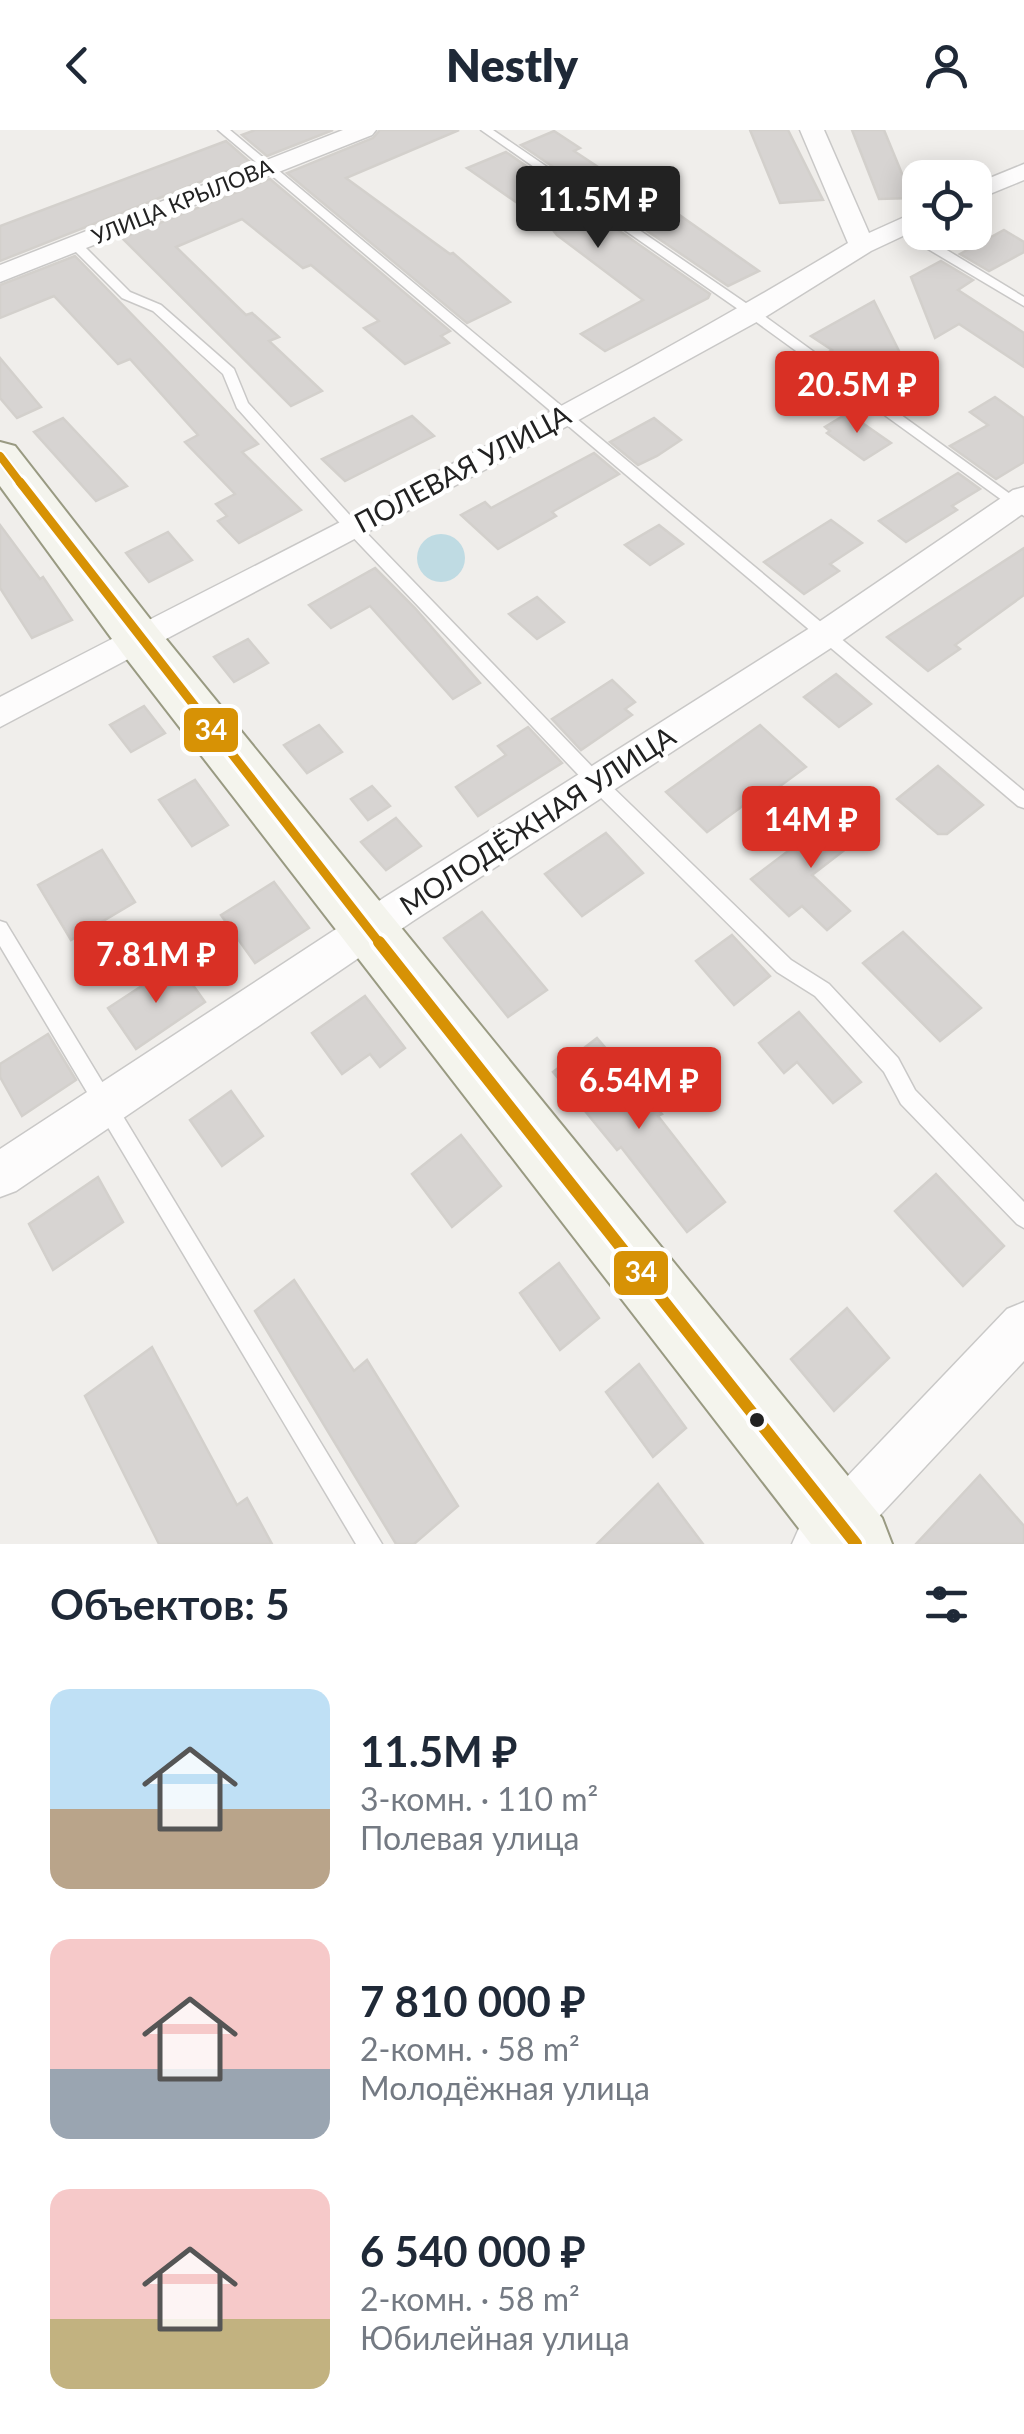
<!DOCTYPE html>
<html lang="ru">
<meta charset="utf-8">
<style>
:root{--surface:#fff;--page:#f2f2f3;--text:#1f2937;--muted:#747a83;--accent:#d93025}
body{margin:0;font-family:Lato,sans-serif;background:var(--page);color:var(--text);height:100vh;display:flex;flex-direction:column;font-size:38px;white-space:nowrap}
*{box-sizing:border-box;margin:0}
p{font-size:32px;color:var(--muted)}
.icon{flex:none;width:55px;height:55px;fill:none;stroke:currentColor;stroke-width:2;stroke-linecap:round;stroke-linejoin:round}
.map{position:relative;height:1414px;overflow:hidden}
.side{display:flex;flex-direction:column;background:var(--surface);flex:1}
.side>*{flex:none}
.fabs{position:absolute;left:902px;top:30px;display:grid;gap:20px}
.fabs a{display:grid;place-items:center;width:90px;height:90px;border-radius:20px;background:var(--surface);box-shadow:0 5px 25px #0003;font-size:50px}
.price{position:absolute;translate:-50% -85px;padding:0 22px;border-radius:10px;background:var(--accent);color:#fff;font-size:32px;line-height:65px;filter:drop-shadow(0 2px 5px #0008)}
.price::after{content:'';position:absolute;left:50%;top:60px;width:30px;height:22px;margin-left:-15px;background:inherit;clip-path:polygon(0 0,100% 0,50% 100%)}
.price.on{background:#222;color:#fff}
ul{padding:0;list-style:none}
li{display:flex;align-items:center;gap:30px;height:250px;padding:0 50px}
li span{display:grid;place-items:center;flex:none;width:280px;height:200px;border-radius:20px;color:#555}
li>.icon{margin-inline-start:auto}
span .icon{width:120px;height:120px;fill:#fffc;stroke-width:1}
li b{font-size:42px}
h2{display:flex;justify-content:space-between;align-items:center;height:120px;padding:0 50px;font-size:42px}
header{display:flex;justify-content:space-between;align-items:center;height:130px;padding:0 50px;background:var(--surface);font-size:45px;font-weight:800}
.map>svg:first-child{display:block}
</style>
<header><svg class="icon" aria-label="back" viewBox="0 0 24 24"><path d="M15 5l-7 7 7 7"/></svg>Nestly<svg class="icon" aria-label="person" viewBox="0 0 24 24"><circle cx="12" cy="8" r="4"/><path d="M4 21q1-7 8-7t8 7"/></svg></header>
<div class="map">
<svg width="1024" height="1414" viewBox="0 0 1024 1414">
<rect width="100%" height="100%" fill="#f0eeeb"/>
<circle fill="#bfdbe3" cx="441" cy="428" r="24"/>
<g fill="#d7d4d2" stroke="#d3d0cc" stroke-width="2.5">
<path d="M255 0H333L267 26 242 5Z"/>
<path d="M380 0H459L346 48 450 124 453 123 510 172 467 193 287 43 373 8Z"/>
<path d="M750 0H788L823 70 780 73Z"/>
<path d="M852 0H884L912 68 879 69Z"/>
<path d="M554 1 580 18 574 21 657 76 668 77 759 141 728 156 521 15Z"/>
<path d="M226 11 250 32 0 131V96Z"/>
<path d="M506 22 710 164 708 168 605 221 581 204 643 170 557 105 549 95 467 38Z"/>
<path d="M270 49 450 201 441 206 449 213 405 234 364 198 379 191 311 135 303 138 242 89 176 117 246 185 252 183 279 207 269 211 322 261 291 276 122 108Z"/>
<path d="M1004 100 1024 112V122L989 141 960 124Z"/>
<path d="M75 126 258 314 242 322 301 380 239 413 218 391 227 386 216 374 235 364 185 312 198 305 130 229 118 234 54 166 0 188V155Z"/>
<path d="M941 131 973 150 958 160 1024 203V237L959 194 935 208 911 147Z"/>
<path d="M874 171 902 227 885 237 892 242 868 257 824 225 832 220 811 206Z"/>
<path d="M0 228 41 277 17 288 0 268Z"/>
<path d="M995 267 1024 288V332L996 349 950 316 988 295 970 282Z"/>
<path d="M848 283 891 313 864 330 827 303 830 301 825 297Z"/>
<path d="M412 286 434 306 345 351 322 329Z"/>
<path d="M63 288 127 356 96 371 34 302Z"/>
<path d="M654 288 681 310 657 326 638 335 610 312Z"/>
<path d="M594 323 619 344 552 382 556 386 498 419 461 385 485 372 491 378Z"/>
<path d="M958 343 980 359 952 376 957 380 906 412 879 391Z"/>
<path d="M831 390 862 413 830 434 839 441 804 464 764 432Z"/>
<path d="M0 395 40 449 43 447 72 490 32 508 0 458Z"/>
<path d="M659 395 683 414 650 435 625 415Z"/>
<path d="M168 402 192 430 149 452 126 423Z"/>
<path d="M1024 418V465L955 515 960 519 928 541 887 507Z"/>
<path d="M375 438 415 478 480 553 453 569 370 476 331 498 309 475Z"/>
<path d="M537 467 564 492 537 509 509 484Z"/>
<path d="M248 509 268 533 234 552 214 527Z"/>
<path d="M836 544 871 574 839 597 804 567Z"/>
<path d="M612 550 635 572 625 579 632 585 581 620 552 589Z"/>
<path d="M144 576 165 603 131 622 110 595Z"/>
<path d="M319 595 342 622 307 643 284 615Z"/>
<path d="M760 595 806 637 768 665 763 661 707 702 666 662Z"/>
<path d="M528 597 562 633 478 686 456 657 506 625 498 616Z"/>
<path d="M938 636 983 675 947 704H938L897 669Z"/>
<path d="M195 650 228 695 192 716 159 670Z"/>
<path d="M372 656 390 676 368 690 351 669Z"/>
<path d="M844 679 868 702 812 745 850 781 827 800 802 776 789 786 751 749Z"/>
<path d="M396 688 421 716 386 740 361 712Z"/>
<path d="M606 703 643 743 582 786 545 744Z"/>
<path d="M102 720 135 772 71 810 38 755Z"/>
<path d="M274 752 309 798 255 833 221 785Z"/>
<path d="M482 782 547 860 508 887 444 808Z"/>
<path d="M903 802 981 878 940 911 863 833Z"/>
<path d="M732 805 770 846 734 875 696 831Z"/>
<path d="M177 833 205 872 136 919 108 878Z"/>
<path d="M365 866 405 918 380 937 370 924 342 944 312 903Z"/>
<path d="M799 882 861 952 833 973 797 932 784 943 759 913Z"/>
<path d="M48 904 76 950 22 986 0 947V934Z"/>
<path d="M597 908 662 984 658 986 725 1072 687 1102 621 1017 617 1020 553 942Z"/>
<path d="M231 961 263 1006 222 1036 190 990Z"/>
<path d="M461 1005 501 1056 452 1097 412 1044Z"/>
<path d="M936 1044 1004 1116 963 1156 895 1081Z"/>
<path d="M98 1047 123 1092 53 1140 29 1094Z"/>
<path d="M559 1133 599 1188 560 1220 520 1163Z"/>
<path d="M294 1150 354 1241 367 1230 458 1376 414 1414H396L255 1181Z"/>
<path d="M847 1178 889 1228 834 1281 791 1229Z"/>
<path d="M152 1217 237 1375 247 1368 272 1414H159L85 1266Z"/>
<path d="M639 1234 686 1298 653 1327 606 1262Z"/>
<path d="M980 1345 1024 1396V1414H916Z"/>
<path d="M658 1354 703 1414H597Z"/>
</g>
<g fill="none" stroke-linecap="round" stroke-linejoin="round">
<g stroke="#c9c8c7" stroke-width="3">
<g id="service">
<path d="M218 0H230L1024 661V678L1018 676Z"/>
<path d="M481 0H493L756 180 1024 374V386L748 186Z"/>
<path d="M896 94H904L1024 167V176L896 100Z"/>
<path d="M71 111H79L130 162 161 175 234 239 248 273 356 392 602 647 791 830 829 854 898 928 915 960 1024 1072V1098L1017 1094 901 974 884 942 815 866 777 842 590 657 346 400 237 278 223 244 153 181 122 168 71 117Z"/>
<path d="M0 791 6 793 382 1414H356L0 816Z"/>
</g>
</g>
<g stroke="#c9c8c7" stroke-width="3">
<g id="minor">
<path d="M343 0H376L372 5 0 152V135Z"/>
<path d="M800 0H824L869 103 920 80V98L871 121 762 189 573 293 0 597V567C284 419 574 279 848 113Z"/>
<path d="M1024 34V50L975 70V54Z"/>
<path d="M1024 357V383L837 514 413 791 16 1061 0 1067V1019L385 767 813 496 1013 360Z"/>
<path d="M1024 1172V1231L853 1414H792L800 1396 1007 1179Z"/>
</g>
</g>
<g stroke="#999a82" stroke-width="4">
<path id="secondary" d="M0 312 15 316 157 498 882 1388 892 1414H811L123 524 0 356Z"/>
</g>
<use href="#service" fill="#fdfcfc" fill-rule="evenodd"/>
<use href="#minor" fill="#fdfcfc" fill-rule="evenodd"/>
<use href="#secondary" fill="#f4f4ed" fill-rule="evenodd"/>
<g stroke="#fff" stroke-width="12">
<path id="bus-1-far2" d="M0 326 22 355"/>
</g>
<g stroke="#fff" stroke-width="16">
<path id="bus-1-far1" d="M20 352 381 815"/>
</g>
<g stroke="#fff" stroke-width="20">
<path id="bus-1" d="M379 812 856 1414"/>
</g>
<use href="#bus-1-far2" stroke="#d79205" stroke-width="8"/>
<use href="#bus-1-far1" stroke="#d79205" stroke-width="9"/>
<use href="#bus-1" stroke="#d79205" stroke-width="12"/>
</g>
<circle fill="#222" stroke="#fff" stroke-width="4" cx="757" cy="1290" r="9"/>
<g text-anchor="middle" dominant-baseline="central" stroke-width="9" stroke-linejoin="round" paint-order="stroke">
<g font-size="22" fill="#222" stroke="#fff">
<text transform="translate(182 71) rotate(-22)">УЛИЦА КРЫЛОВА</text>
</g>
<g font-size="28" fill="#222" stroke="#fff">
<text transform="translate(462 338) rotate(-28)">ПОЛЕВАЯ УЛИЦА</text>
<text transform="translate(537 690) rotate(-33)">МОЛОДЁЖНАЯ УЛИЦА</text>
</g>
</g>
<g stroke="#fff" stroke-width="4">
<rect x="182" y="576" width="58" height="48" rx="10" fill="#d79205"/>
<rect x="612" y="1119" width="58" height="48" rx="10" fill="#d79205"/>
</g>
<g font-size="28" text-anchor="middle" font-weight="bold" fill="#fff">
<text x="211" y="610">34</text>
<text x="641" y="1152">34</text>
</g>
</svg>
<div class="fabs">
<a><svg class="icon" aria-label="locate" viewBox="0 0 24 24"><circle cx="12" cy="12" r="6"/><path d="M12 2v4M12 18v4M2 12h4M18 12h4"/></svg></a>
</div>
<b class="price on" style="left:598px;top:121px">11.5M ₽</b>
<b class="price" style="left:857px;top:306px">20.5M ₽</b>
<b class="price" style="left:811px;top:741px">14M ₽</b>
<b class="price" style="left:156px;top:876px">7.81M ₽</b>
<b class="price" style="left:639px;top:1002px">6.54M ₽</b>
</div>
<section class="side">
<h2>Объектов: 5<svg class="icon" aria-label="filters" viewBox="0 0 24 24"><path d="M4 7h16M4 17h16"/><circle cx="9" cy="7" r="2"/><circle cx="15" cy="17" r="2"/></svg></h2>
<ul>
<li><span style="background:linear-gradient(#bfe0f5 60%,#b9a48a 0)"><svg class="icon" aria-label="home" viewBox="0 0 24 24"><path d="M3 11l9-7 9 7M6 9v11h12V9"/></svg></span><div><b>11.5M ₽</b><p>3-комн. · 110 m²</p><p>Полевая улица</p></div></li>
<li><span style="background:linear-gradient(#f6c9c9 65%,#9aa5b1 0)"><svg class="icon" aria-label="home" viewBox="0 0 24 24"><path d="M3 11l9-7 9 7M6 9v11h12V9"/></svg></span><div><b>7 810 000 ₽</b><p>2-комн. · 58 m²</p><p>Молодёжная улица</p></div></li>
<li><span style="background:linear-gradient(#f6c9c9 65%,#c2b280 0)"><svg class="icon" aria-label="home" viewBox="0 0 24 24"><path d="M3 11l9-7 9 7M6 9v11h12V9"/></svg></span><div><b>6 540 000 ₽</b><p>2-комн. · 58 m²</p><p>Юбилейная улица</p></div></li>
</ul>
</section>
